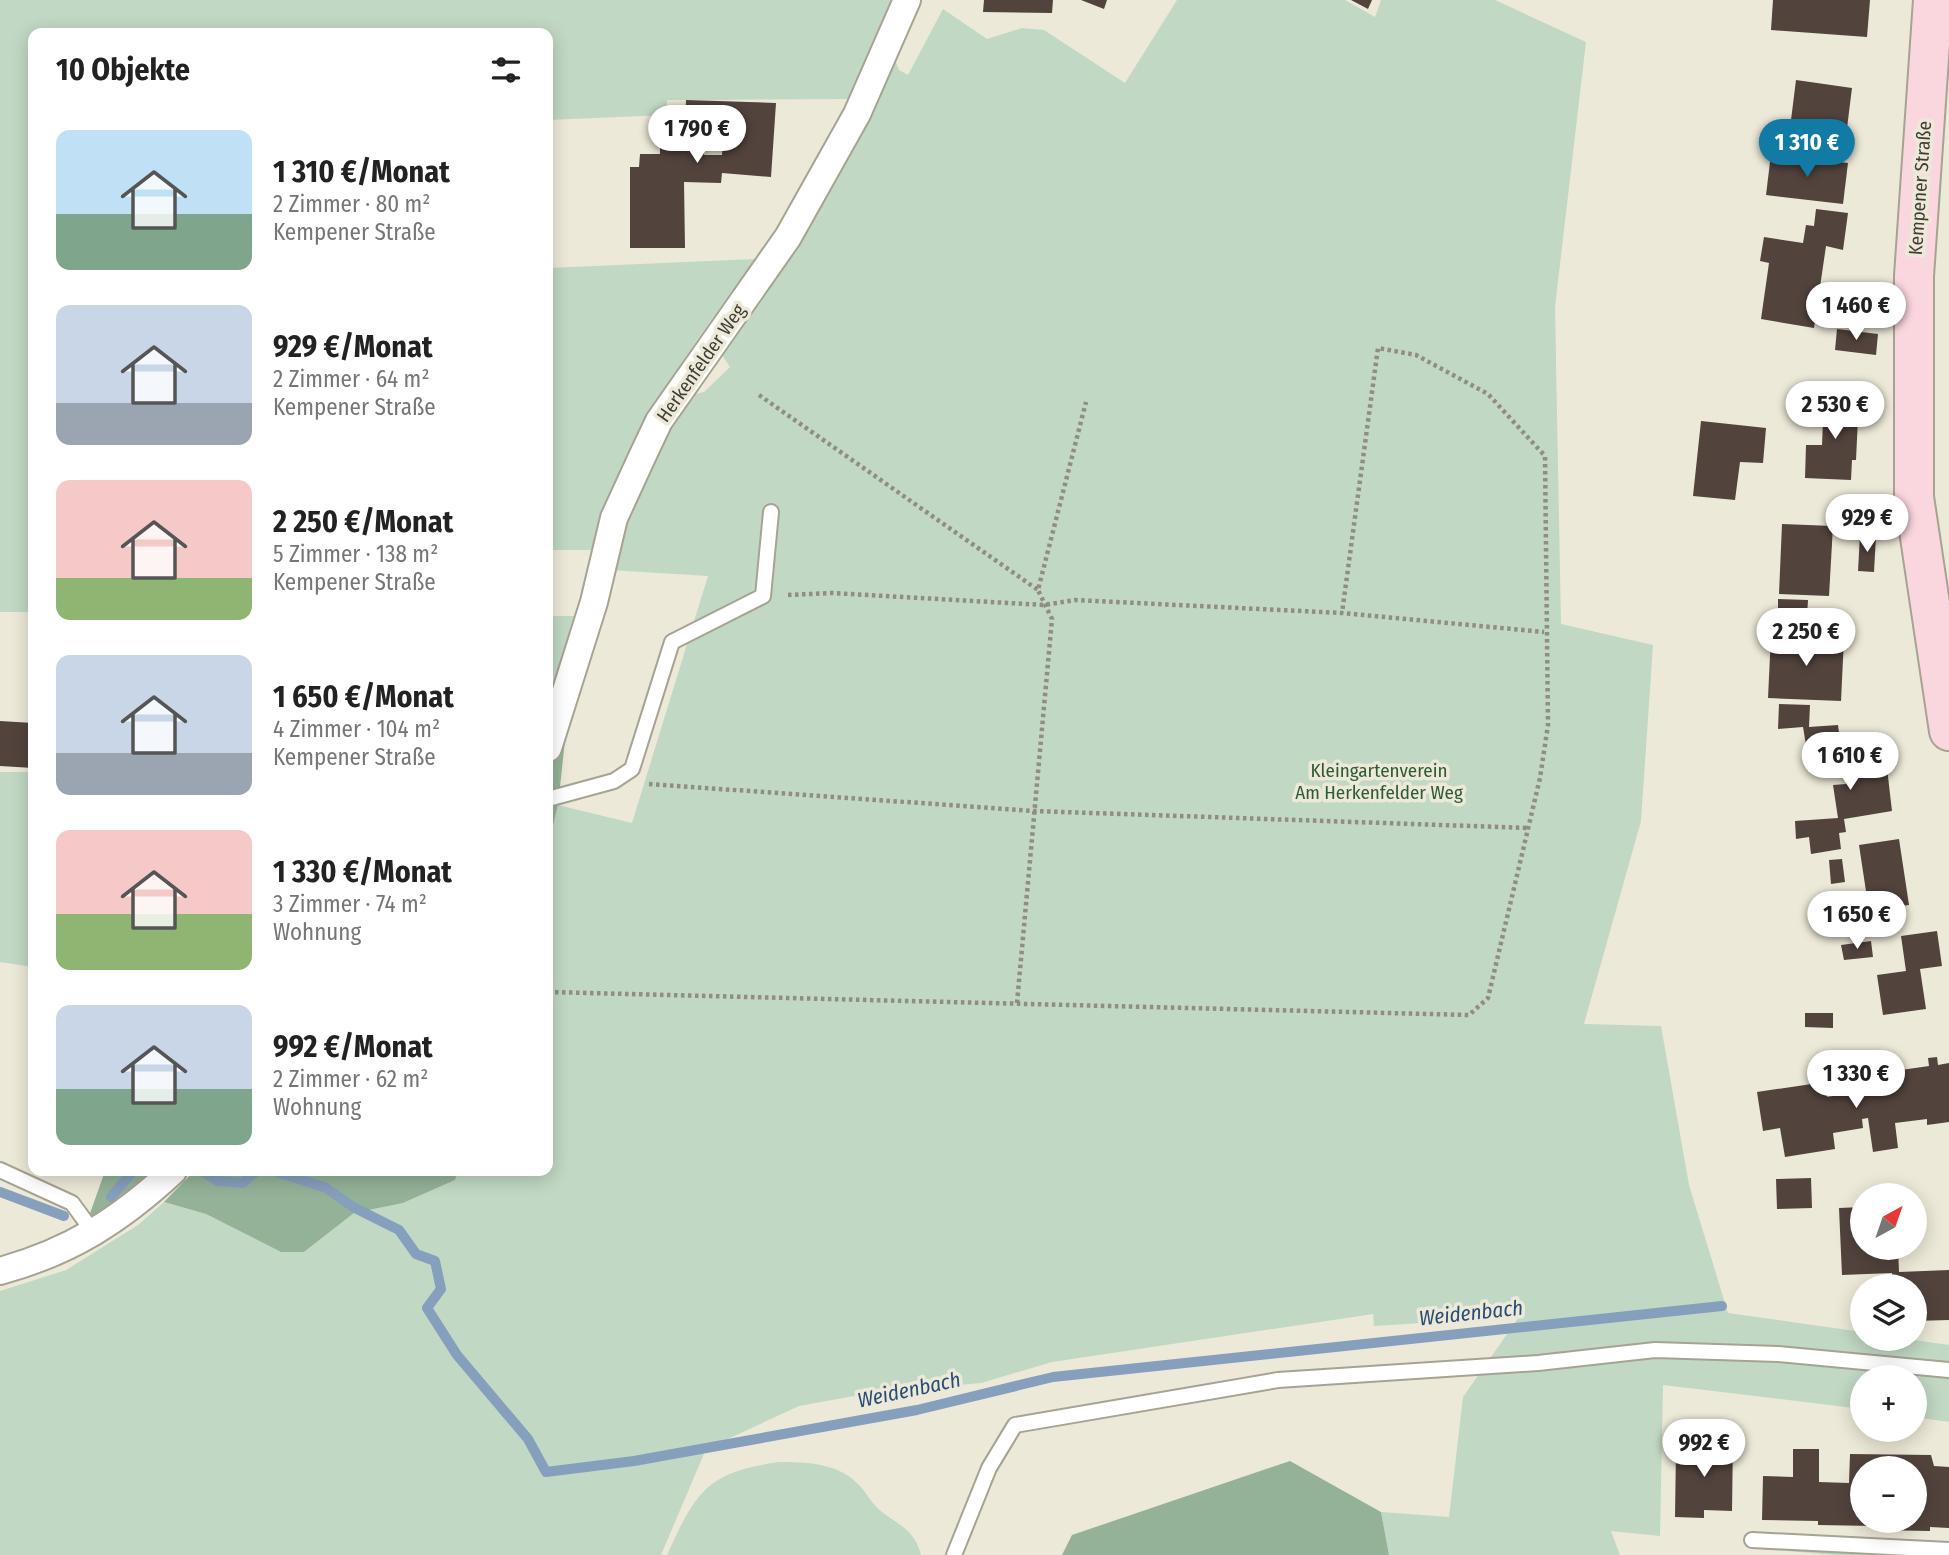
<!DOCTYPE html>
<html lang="de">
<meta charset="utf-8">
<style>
:root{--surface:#fff;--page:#f2f2f2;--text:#222;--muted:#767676;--accent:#127ba5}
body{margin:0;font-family:"Fira Sans Condensed",sans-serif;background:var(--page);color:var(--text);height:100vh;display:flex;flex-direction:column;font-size:26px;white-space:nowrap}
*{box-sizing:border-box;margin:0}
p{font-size:23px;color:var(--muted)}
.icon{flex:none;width:38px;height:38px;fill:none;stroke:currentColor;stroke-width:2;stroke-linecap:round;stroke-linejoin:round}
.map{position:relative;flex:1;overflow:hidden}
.sheet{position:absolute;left:28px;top:28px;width:525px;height:1148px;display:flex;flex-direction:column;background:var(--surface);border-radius:14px;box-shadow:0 4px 18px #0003}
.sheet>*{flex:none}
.needle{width:46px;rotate:40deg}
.fabs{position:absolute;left:1850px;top:1183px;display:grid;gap:14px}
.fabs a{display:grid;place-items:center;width:77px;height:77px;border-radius:50%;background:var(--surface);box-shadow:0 4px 18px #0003;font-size:35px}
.price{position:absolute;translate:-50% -60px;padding:0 16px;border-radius:24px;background:#fff;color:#222;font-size:23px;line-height:46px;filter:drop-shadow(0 2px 4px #0008)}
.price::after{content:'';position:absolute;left:50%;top:42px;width:21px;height:16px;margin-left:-10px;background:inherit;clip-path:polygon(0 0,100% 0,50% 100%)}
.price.selected{background:var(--accent);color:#fff}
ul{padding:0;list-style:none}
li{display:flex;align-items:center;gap:21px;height:175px;padding:0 28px}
li span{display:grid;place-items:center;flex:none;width:196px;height:140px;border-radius:14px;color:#555}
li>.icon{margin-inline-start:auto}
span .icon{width:84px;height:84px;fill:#fffc;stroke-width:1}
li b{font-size:30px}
h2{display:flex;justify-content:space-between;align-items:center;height:84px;padding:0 28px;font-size:30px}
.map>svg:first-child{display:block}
</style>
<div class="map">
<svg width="1949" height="1555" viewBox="0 0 1949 1555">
<rect width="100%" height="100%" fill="#ede9d8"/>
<g fill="#c1d8c4">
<path d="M0 0H891L865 67 848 99 667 100 666 115 548 120V33H33V612H0Z"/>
<path d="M1177 0H1345L1375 17 1381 0H1495L1586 42 1555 307 1561 624 1653 645 1641 821 1584 1024 1661 1026 1689 1185 1728 1313 1862 1332V1339H1907L1949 1345V1422L1915 1417 1914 1377H1862V1409L1663 1385 1660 1536 1611 1531 1620 1555H1389L1381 1512 1449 1517 1463 1397 1519 1317 1374 1326 1373 1314 1052 1362 981 1383 871 1393 799 1406 706 1449 661 1555H0V1291L66 1270 138 1225 164 1202 206 1214 281 1252H304L354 1213 403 1203 455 1180 458 1171H548V846L558 805 632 823 708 576 610 570 622 524 686 396 704 392 730 367 722 355 725 341 894 57 899 70 908 75 943 9 987 39 1022 28 1044 30 1125 83Z"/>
<path d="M755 259C688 353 622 436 592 550H548V268Z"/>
<path d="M548 616H577L548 698Z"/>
<path d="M0 772H33V967L0 962Z"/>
<path d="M779 1462C806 1462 837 1463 857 1483 867 1492 871 1504 882 1512 901 1526 915 1531 921 1555H667C696 1491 707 1472 779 1462Z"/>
<path d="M1753 1544 1893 1555H1833L1753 1548Z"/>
</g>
<g fill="#93b298">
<path d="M566 731 558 805 548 846V770Z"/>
<path d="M105 1171H152L130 1195 88 1219Z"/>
<path d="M194 1171H458L455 1180 403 1203 354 1213 304 1252H281L206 1214 164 1202Z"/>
<path d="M1290 1461 1381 1512 1389 1555H1062L1072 1535Z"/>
</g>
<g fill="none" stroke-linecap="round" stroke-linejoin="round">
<g stroke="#869fbc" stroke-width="10">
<path d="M201 1171 218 1181 243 1183 256 1171"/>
<path d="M274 1171 326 1188 353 1207 399 1230 416 1254 435 1261 441 1289 427 1308 457 1355 528 1439 546 1472 634 1461 917 1410 1053 1377 1722 1306"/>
<path d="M0 1192 64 1216"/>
<path d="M111 1197 133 1171"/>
</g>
</g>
<g fill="#52433d" fill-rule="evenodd">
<path d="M984 0H1053L1052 13 983 12Z"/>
<path d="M1081 0H1107L1104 9Z"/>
<path d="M1351 0H1372L1368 9Z"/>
<path d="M1773 0H1870L1867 37 1771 30Z"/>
<path d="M1796 80 1852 88 1847 128 1791 120Z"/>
<path d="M686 100 776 103 771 177 722 173 721 183 684 182 685 248H630V167H639L640 154H660V129L685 130ZM705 117 725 118 722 155H704Z"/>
<path d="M1771 154 1848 163 1843 204 1766 195Z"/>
<path d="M1816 209 1848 213 1843 250 1826 246 1814 328 1761 319 1769 263 1760 261 1764 237 1803 243 1806 225 1814 226Z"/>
<path d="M1837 329 1878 334 1876 355 1835 350Z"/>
<path d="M1824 396 1859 397 1856 460H1852L1851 480 1805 478 1806 445H1822Z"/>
<path d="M1701 421 1766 428 1763 463 1740 462 1735 500 1693 496Z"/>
<path d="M1782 524 1833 526 1829 596 1779 594Z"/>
<path d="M1860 535 1876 536 1874 572 1858 571Z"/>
<path d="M1778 599 1808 600 1807 616 1778 615Z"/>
<path d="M31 629H33V669H29Z"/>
<path d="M1771 635 1844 638 1841 701 1768 698Z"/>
<path d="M1779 704 1810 705 1809 727 1838 725 1840 740 1806 745 1803 727 1778 729Z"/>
<path d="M0 721 33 723V768L0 766Z"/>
<path d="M1884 742 1892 811 1844 819 1846 832 1839 833 1841 849 1811 854 1809 837 1796 839 1795 821 1838 818 1833 785 1846 784 1843 764 1815 767 1813 749 1842 745V748Z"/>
<path d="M1899 839 1909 905 1869 911 1859 845Z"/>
<path d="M1842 859 1845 882 1831 884 1829 860Z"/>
<path d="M1861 912 1863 927 1839 931 1837 916Z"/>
<path d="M1937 931 1942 966 1920 969 1926 1009 1883 1015 1877 975 1906 971 1901 936Z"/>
<path d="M1871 941 1873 957 1844 960 1841 945Z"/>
<path d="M1805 1013H1833V1028L1805 1027Z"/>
<path d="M1937 1057 1938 1065 1949 1063V1122L1927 1125V1119L1895 1123 1898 1148 1873 1152 1868 1118 1862 1119 1863 1128 1833 1133 1835 1149 1785 1157 1780 1128 1763 1131 1757 1092 1825 1082 1827 1097 1889 1087 1887 1072 1929 1066 1928 1058Z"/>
<path d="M1811 1178 1812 1208 1777 1209 1776 1179Z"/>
<path d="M1862 1207V1248H1898L1899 1272 1949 1270V1320L1914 1321V1286H1893L1892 1273 1842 1275 1839 1208Z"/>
<path d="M1708 1438H1733L1732 1511 1704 1510V1518L1675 1517 1676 1449 1707 1450Z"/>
<path d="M1793 1449H1819V1482L1849 1483 1850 1454 1931 1455 1934 1466 1949 1467V1528L1930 1527V1531L1874 1530V1526L1818 1525V1521L1762 1520 1763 1476 1793 1477ZM1862 1468H1914V1521H1862Z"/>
</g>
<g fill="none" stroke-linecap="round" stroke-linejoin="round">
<g stroke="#a6a393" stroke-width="18">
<g id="lane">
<path d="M548 799 614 781 632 769 672 642 763 596 771 512"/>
<path d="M0 1170 72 1203 94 1233"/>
<path d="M1752 1540 1949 1550"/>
<path d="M954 1555 989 1468 1015 1425 1278 1380 1538 1363 1655 1350 1778 1354 1949 1370"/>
</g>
</g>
<g stroke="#a6a393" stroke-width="30">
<g id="street">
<path d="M548 748 594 602 614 518 642 457 659 421 788 237 857 114 907 0"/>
<path d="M0 1271C70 1252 120 1220 173 1171"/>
</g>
</g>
<g stroke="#a6a393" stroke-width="42">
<path id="secondary" d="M1933 0 1914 276V497L1949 731"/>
</g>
<g stroke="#908d82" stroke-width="4.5" stroke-dasharray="3.5 3.5" stroke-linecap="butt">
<path d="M759 395 1038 590"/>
<path d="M788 595 832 593 1044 605 1075 600 1342 613 1544 632"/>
<path d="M649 784 1034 811 1529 828"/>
<path d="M548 992 1469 1015 1488 998 1540 778 1548 725 1545 456 1488 394 1416 355 1378 348 1342 613"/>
<path d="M1017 1003 1052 619 1038 590 1086 402"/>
</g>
<use href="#lane" stroke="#fff" stroke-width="14"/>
<use href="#street" stroke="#fff" stroke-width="26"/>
<use href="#secondary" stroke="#fad6df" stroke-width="38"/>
</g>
<g text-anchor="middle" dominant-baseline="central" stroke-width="7" stroke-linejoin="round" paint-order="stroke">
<g font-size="19" fill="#3f3d36" stroke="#ede9d8">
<text transform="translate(1920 188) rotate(-86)">Kempener Straße</text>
<text transform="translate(701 363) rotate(-55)">Herkenfelder Weg</text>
</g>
<g font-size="19" fill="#2c5c36" stroke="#ede9d8">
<text x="1379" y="770">Kleingartenverein<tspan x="1379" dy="22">Am Herkenfelder Weg</tspan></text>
</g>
<g font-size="21" font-style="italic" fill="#284c75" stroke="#ede9d8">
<text transform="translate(1471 1313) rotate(-6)">Weidenbach</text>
<text transform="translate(909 1390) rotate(-12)">Weidenbach</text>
</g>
</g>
</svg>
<div class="fabs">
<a><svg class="needle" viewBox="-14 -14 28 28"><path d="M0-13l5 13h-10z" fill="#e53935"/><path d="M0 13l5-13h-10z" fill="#767676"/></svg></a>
<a><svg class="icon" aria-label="layers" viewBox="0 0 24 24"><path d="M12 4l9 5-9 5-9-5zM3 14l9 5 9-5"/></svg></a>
<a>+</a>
<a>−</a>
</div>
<b class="price" style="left:697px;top:165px">1 790 €</b>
<b class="price selected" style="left:1807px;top:179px">1 310 €</b>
<b class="price" style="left:1856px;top:342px">1 460 €</b>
<b class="price" style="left:1835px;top:441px">2 530 €</b>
<b class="price" style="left:1867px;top:554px">929 €</b>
<b class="price" style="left:1806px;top:668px">2 250 €</b>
<b class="price" style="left:1850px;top:792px">1 610 €</b>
<b class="price" style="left:1857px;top:951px">1 650 €</b>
<b class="price" style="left:1856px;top:1110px">1 330 €</b>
<b class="price" style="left:1704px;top:1479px">992 €</b>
<section class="sheet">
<h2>10 Objekte<svg class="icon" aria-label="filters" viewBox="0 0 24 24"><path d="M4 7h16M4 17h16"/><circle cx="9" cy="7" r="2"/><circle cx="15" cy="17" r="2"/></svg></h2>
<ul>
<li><span style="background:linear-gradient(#bfe0f5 60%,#7fa58c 0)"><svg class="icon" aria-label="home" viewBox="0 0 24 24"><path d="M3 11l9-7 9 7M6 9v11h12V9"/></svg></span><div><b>1 310 €/Monat</b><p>2 Zimmer · 80 m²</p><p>Kempener Straße</p></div></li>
<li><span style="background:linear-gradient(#c9d6e8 70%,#9aa5b1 0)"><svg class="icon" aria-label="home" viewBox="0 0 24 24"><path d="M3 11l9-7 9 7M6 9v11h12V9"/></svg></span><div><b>929 €/Monat</b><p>2 Zimmer · 64 m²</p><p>Kempener Straße</p></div></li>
<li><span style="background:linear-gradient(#f6c9c9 70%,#8fb573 0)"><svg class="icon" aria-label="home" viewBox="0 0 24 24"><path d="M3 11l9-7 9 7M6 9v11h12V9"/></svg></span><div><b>2 250 €/Monat</b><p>5 Zimmer · 138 m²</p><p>Kempener Straße</p></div></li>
<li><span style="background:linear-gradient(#c9d6e8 70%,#9aa5b1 0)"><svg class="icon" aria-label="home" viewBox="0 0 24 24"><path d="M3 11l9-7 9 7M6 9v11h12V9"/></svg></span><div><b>1 650 €/Monat</b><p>4 Zimmer · 104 m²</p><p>Kempener Straße</p></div></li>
<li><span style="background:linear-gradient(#f6c9c9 60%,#8fb573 0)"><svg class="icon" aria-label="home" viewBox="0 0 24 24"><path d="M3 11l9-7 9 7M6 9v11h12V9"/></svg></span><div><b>1 330 €/Monat</b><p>3 Zimmer · 74 m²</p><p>Wohnung</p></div></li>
<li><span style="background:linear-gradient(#c9d6e8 60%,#7fa58c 0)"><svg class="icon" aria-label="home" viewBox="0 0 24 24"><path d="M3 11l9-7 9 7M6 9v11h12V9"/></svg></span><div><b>992 €/Monat</b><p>2 Zimmer · 62 m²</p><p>Wohnung</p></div></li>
</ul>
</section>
</div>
